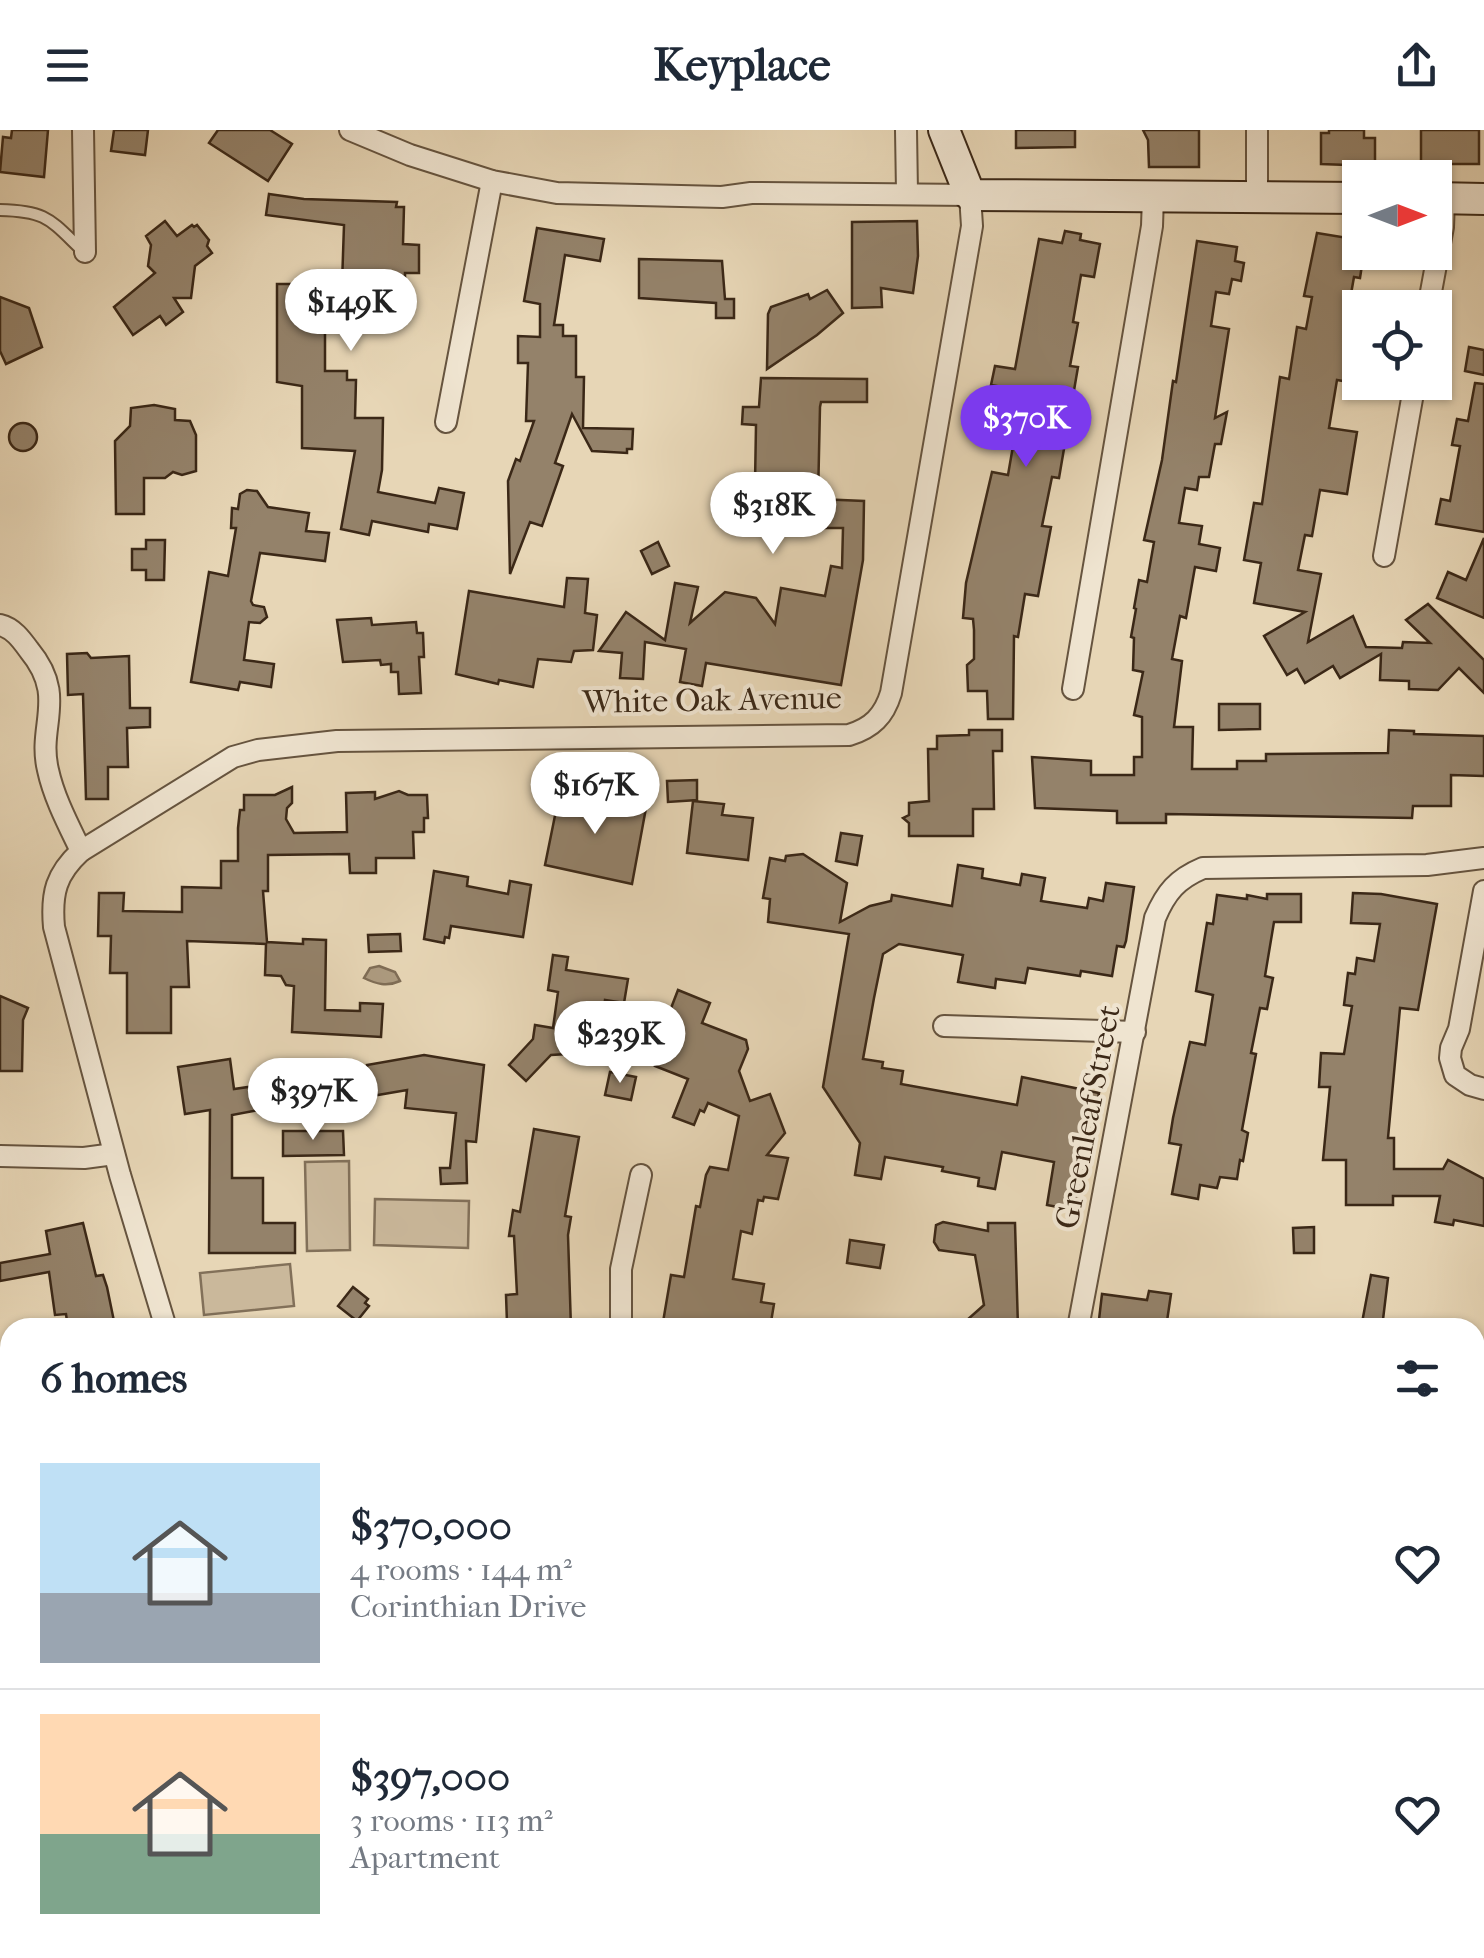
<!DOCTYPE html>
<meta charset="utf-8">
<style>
:root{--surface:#fff;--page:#f2f2f3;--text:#1f2937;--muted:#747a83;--line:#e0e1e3;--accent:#7c3aed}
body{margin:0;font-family:"IM FELL French Canon",serif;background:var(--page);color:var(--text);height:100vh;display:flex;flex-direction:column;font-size:38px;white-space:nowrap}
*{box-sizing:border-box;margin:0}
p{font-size:32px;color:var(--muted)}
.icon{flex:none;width:55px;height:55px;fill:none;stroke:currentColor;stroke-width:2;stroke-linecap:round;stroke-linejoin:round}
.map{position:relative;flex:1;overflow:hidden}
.drawer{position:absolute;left:0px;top:1188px;width:1485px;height:642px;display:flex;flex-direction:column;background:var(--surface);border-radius:30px 30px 0 0;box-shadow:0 2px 8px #0004}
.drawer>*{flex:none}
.needle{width:65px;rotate:90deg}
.fabs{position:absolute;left:1342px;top:30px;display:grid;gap:20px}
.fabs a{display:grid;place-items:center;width:110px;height:110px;border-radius:0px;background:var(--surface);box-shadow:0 2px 8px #0004;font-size:50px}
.price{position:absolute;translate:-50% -85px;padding:0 22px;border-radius:35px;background:#fff;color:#222;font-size:32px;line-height:65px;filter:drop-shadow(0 2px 5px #0008)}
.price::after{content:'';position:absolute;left:50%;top:60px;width:30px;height:22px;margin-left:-15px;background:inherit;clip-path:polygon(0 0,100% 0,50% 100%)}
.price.current{background:var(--accent);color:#fff}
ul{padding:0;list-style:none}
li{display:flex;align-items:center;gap:30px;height:250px;padding:0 40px}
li+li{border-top:2px solid var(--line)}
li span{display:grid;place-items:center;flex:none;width:280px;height:200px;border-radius:0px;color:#555}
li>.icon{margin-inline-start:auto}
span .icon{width:120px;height:120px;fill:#fffc;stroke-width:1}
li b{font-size:42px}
h2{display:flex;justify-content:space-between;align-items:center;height:120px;padding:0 40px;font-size:42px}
header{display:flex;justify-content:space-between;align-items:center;height:130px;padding:0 40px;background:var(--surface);font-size:45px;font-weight:700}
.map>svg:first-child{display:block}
</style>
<header><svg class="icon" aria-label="menu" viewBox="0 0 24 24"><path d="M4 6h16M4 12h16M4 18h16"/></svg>Keyplace<svg class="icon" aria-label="share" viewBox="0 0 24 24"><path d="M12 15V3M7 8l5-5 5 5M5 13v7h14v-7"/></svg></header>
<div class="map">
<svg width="1484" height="1828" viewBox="0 0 1484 1828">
<rect width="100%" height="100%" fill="#e7d6b6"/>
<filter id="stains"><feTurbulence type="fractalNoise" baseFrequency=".002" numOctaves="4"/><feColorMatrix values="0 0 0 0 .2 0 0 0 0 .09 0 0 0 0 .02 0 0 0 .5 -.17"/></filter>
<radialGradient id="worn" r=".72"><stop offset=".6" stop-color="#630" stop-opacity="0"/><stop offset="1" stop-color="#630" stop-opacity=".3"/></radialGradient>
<g fill="#cab89b" stroke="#827059" stroke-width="2.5">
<path d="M349 1031 350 1120 307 1121 305 1032Z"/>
<path d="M375 1069 469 1071 468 1118 374 1115Z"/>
<path d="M290 1134 294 1176 204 1185 200 1143Z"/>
</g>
<path fill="#ad9b80" stroke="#7f6d56" stroke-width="2.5" d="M379 836 395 842 400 851C387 857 376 854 364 848L370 838Z"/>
<g fill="#94826a" stroke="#3b2817" stroke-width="2.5">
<path d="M12 0H48L44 47 0 42 3 7 11 8Z"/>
<path d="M114 0H148L145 25 111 21Z"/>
<path d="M218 0H270L292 14 268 51 209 13Z"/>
<path d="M1016 0H1075V17L1016 18Z"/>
<path d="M1143 0H1199V37H1149L1148 10Z"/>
<path d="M1329 0H1364V8H1375V36L1321 34V3H1329Z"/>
<rect x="1421" y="0" width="58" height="34"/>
<path d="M269 64 304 69 397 72 396 77H404L403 114 419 115V143H405V171H388V189H359V183H325V241H347V250H356L355 288H383L382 340 378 362 435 373 439 358 464 363 457 399 429 394 428 402 372 391 369 405 341 399 355 321 302 318V256L277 252V154H342L344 95 266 85Z"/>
<path d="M165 91 177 106 192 95 194 97 197 95 209 110 207 116 212 123 195 136 191 168H174L183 182 166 195 160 186 133 205 114 177 155 143 148 136 151 115 146 106Z"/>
<path d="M917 91 918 126 913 163 881 158 882 177 852 178V92Z"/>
<path d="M537 98 604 109 600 131 565 125 554 195H563V206H576V247H584L583 298 633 299 632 319H627V323L592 321 572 284 555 333 563 336 542 396 530 392 510 444 508 351 516 329 520 331 534 291H526L528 233H518V206L540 207V174L524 171Z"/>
<path d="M1065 101 1081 104 1080 110 1100 114 1094 147 1081 145 1073 192 1078 193 1070 236 1078 237 1059 348 1052 347 1042 396 1051 397 1038 466 1025 464 1018 507 1014 506 1013 589H988L987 561H968L967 535 974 529V500L973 489 963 488 966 453 992 342 1008 345 1017 293 1026 295 1030 262 991 255 995 236 1015 239 1039 109 1062 113Z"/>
<path d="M1317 103 1360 110V122H1364L1360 148 1354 147 1348 181 1357 183 1350 225 1360 226V254L1337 250 1329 298 1357 302 1347 364 1320 360 1312 406 1305 405 1298 440 1321 444 1308 512 1353 486 1366 517 1402 518 1403 512 1430 513 1406 490 1428 474 1484 530V563L1459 538 1438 560 1409 559V551L1380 550 1381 524 1340 548 1333 536 1305 553 1297 539 1287 545 1264 506 1305 482 1254 473 1261 433 1244 430 1254 373 1262 374 1280 247 1289 249 1297 197 1306 199 1312 167 1304 166Z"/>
<path d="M1197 111 1237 117 1235 131 1244 133 1241 151 1232 149 1229 164 1216 162 1211 196 1229 199 1215 288 1227 282 1221 314H1215L1209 347H1199L1197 360 1185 358 1179 393 1202 396 1199 414 1220 418 1216 441 1195 437 1186 488 1180 486 1172 529 1182 531 1174 597H1193L1192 639H1237V631H1266V624L1388 623 1389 600 1414 601V604L1484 606V646L1451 645V676H1413L1412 688 1166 684V693H1117V681L1035 678 1032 627 1091 631V645H1134V627H1142V587L1134 585 1143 542 1133 540 1134 508 1131 507 1136 479 1134 478 1139 450 1147 452 1154 412 1144 410 1162 330 1173 251 1176 252Z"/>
<path d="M639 129 722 131 725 169H734V188H716V173L639 168Z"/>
<path d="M827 160 843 183 817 205 767 239 768 184 771 177 808 164 810 169Z"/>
<path d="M0 167 29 178 42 217 6 234 0 221Z"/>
<path d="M1469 217 1484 220V245L1465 241Z"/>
<path d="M761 248 867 249V272H821L820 277 818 369 864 371 863 430 841 555 706 533 702 556 680 552 686 519 645 512 643 549 620 548 622 523 599 521 626 482 665 510 675 453 698 457 690 493 725 462 756 468 775 494 781 458 825 466 831 436 842 438 843 398H755V377L745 366 755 353 756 295 742 294 743 277H759Z"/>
<path d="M1475 253 1484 254V402L1436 394 1441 369 1450 371 1460 316 1452 315 1457 289 1468 291Z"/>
<path d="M154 275 175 279V290L190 291 196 305V341L182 345 173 342 165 348H144V384H116L115 311 130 296 131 278Z"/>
<circle cx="23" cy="307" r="14"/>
<path d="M247 360 257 361 268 377 309 383 306 401 329 403 325 431 260 423 251 471 253 475 264 477 267 487 260 493 249 492 244 530 274 534 271 557 240 552 238 560 191 552 209 442 228 446 236 398H231L232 378 238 379 240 364Z"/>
<path d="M1484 408V488L1437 468 1448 442 1466 450Z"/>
<path d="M146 410H165L164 450H146V440H132V419H146Z"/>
<path d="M658 412 669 436 652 444 641 421Z"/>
<path d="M567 448 588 449 585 483 597 485 593 520 574 521 571 532 538 529 533 557 499 550 498 554 456 544 469 461 564 477Z"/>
<path d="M371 488 372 495 416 492 417 503H423L424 527H419L421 563 399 564 398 542H391V534L381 535 380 530 343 532 337 490Z"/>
<path d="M87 523 91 528 129 526 130 578H150V597L127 598 128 637H108V669H86L83 564 68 565 67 524Z"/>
<path d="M1219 574H1260V599L1219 600Z"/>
<path d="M969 600H1002V621H993L994 679H973V706H909V693L903 688 909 685V673L929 671 928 619H937V606L969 605Z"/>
<path d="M697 650V670L668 672 667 651Z"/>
<path d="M561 656 587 661 585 668 646 678 632 754 545 735Z"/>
<path d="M292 657V673L287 678 286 689 294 703 347 702 346 663 375 662V669L399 661 408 665H427L428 688H424V702H413L414 728H376V743H350L349 724 268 725V761H263L267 812 303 814V809L326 810 325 880 360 881V873L383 874 381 907 292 902 294 856 286 855 281 846 265 845 266 814 187 811 189 857H171V903H127V843H110L111 806H98L99 763H124L123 781 182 782V757L221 758V731H238V698L240 680H244V665H275Z"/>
<path d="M693 671 724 674 722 685 753 688 748 730 687 723Z"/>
<path d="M841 703 862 706 857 735 836 731Z"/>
<path d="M803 724 847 753 840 792 870 776 891 771 892 765 952 776 958 735 983 739 982 748 1020 755 1022 744 1045 748 1041 771 1087 778 1089 768 1103 771 1106 753 1134 757 1126 811 1124 817 1117 816 1112 846 1081 841 1080 846 1028 838 1025 853 996 849 995 858 958 852 963 825 899 814 883 824 874 868 863 929 883 932 882 938 903 941 901 954 1017 975 1022 947 1099 963 1084 1044 1080 1043 1074 1080 1047 1075 1054 1032 1002 1022 995 1059 978 1056 979 1048 942 1041 943 1037 885 1027 881 1049 855 1045 860 1013 823 957 849 804 768 792 770 769 763 768 770 728 785 731 786 726Z"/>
<path d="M434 741 468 747 467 756 508 764 510 751 531 755 523 807 451 796 449 808 445 807 444 813 424 809Z"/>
<path d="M1353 763 1381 764 1437 774 1418 880 1400 878 1388 1008H1394V1039H1443L1448 1030 1484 1049V1096L1454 1090 1453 1095 1435 1092 1440 1066H1393V1075H1346V1030H1323L1330 957H1319L1321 923 1344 924 1352 876 1344 875 1348 843 1355 844 1357 828 1374 831 1380 794 1351 793Z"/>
<path d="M1267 764H1301V792H1274L1265 846 1273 848 1267 879 1260 878 1251 923 1256 924 1242 1000 1248 1003 1243 1031 1240 1030 1237 1049 1220 1047 1217 1058 1200 1055 1198 1069 1172 1064 1181 1015 1169 1013 1173 988 1190 912 1205 915 1213 865 1196 861 1207 793 1213 794 1217 765 1247 769V765L1267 769Z"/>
<path d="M400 804 401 821 369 822 368 805Z"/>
<path d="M553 825 568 827 566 840 628 849 624 873 605 870 599 917 568 913 567 924 551 925 526 951 509 935 533 909 535 895 553 898 558 862 548 860Z"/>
<path d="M678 860 710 873 702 893 746 910 748 919 739 941 750 971 770 964 785 1003 767 1025 788 1028 778 1069 764 1067 763 1071 758 1070 752 1104 741 1101 733 1149 764 1154 761 1172 774 1174 770 1198H662L671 1145 684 1147 696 1076 700 1077 706 1045 710 1037 728 1040 739 986 708 973 704 982 700 980 694 995 673 987 688 949 655 936 674 889 668 886Z"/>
<path d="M0 866 28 878 23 890 22 941H0Z"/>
<path d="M424 925 484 935 476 1012 466 1011 467 1053 441 1054 440 1038H450L456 983 405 978 407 960 372 966 367 935Z"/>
<path d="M230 929 234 959 255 956 259 980 232 985V1048H263V1093H295V1123H209L210 980 185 984 178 937Z"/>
<path d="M610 942 636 947 631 970 605 965Z"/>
<path d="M534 999 579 1007 565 1086 571 1087 568 1105 571 1198H519V1192L507 1193 506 1165 517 1164 514 1106H509L513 1080 520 1082Z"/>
<path d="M283 1001H343L344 1025 283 1026Z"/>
<path d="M943 1092 988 1101V1093H1015L1018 1198H958L984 1175 975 1125 939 1120 934 1112 936 1095Z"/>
<path d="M83 1093 96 1146 103 1145 107 1157 115 1196 68 1198 66 1184 55 1185 49 1142 0 1151V1133L50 1124 46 1101Z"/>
<path d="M1314 1097V1123H1294L1293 1098Z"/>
<path d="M850 1110 884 1115 880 1138 847 1133Z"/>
<path d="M1371 1145 1388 1148 1382 1198H1361Z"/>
<path d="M353 1157 368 1169 365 1173 369 1176 357 1191 338 1176Z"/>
<path d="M1149 1161 1171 1164 1166 1198H1098L1102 1164 1147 1170Z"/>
</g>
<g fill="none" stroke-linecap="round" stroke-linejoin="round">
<g stroke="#66543f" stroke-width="14">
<path id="lane" d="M0 80C48 81 50 90 84 122"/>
</g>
<g stroke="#66543f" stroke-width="24">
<g id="street">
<path d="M83 0 85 122"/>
<path d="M906 0 907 62"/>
<path d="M1257 0V68"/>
<path d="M1428 178 1443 97 1444 69"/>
<path d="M446 292 492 51"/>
<path d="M1384 426 1415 252"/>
<path d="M0 495C13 498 21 509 29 520 68 567 37 595 48 640 54 668 69 696 81 721"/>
<path d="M1073 559 1152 96 1153 67"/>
<path d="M1484 761 1459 899 1451 918 1450 928 1455 945 1470 955 1484 959"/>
<path d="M944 896 1135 902"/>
<path d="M0 1026 84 1028 114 1024"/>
<path d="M166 1198 120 1045 54 797C51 763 56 744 81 721L233 627 258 620 337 611 849 605C872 598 884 586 891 563L972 96 970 65 751 63 722 67 557 63 492 51 410 25 350 0"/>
<path d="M621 1198V1139L641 1045"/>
<path d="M1078 1198 1155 788C1166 762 1177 749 1203 738L1427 735 1484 728"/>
<path d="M1475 1345H1484"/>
<path d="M0 1642 10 1641"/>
<path d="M303 1820 305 1828"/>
<path d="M1298 1828 1299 1820"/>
</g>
</g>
<g stroke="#3b2817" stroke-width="34">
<g id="secondary">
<path d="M944 0 970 65 1360 68"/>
<path d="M1435 68 1484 69"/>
</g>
</g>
<use href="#lane" stroke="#efe4d0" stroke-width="10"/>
<use href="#street" stroke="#efe4d0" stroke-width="20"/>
<use href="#secondary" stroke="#efe4d0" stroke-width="30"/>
</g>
<g text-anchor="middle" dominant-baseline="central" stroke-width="8" stroke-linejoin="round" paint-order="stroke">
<g font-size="32" fill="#3b2817" stroke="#efe4d0">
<text transform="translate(712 570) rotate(-1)">White Oak Avenue</text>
<text transform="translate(1088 987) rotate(-79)">Greenleaf Street</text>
</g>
</g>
<rect width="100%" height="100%" filter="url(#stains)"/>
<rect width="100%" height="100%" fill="url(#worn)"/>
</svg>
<div class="fabs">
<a><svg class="needle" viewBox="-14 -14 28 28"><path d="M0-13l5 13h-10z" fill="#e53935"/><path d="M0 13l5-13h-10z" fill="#747a83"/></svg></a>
<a><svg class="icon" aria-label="locate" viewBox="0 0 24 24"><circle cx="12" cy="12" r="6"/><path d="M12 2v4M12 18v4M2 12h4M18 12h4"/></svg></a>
</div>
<b class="price" style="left:351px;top:224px">$149K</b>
<b class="price current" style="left:1026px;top:340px">$370K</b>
<b class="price" style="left:773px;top:427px">$318K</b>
<b class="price" style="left:595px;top:707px">$167K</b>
<b class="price" style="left:620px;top:956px">$239K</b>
<b class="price" style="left:313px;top:1013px">$397K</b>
<section class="drawer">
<h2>6 homes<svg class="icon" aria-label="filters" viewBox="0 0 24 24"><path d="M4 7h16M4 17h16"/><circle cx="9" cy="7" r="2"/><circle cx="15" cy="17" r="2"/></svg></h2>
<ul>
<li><span style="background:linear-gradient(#bfe0f5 65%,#9aa5b1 0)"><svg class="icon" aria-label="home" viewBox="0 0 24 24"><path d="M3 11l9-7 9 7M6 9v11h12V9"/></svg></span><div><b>$370,000</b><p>4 rooms · 144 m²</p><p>Corinthian Drive</p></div><svg class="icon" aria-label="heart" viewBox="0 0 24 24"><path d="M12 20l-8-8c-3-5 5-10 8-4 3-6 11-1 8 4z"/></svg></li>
<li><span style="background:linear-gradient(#ffd9b3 60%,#7fa58c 0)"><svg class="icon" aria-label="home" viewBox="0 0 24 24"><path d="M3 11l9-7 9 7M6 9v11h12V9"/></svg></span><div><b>$397,000</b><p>3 rooms · 113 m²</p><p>Apartment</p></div><svg class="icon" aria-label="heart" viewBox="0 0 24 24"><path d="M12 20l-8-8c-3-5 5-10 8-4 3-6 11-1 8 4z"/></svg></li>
</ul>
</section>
</div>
